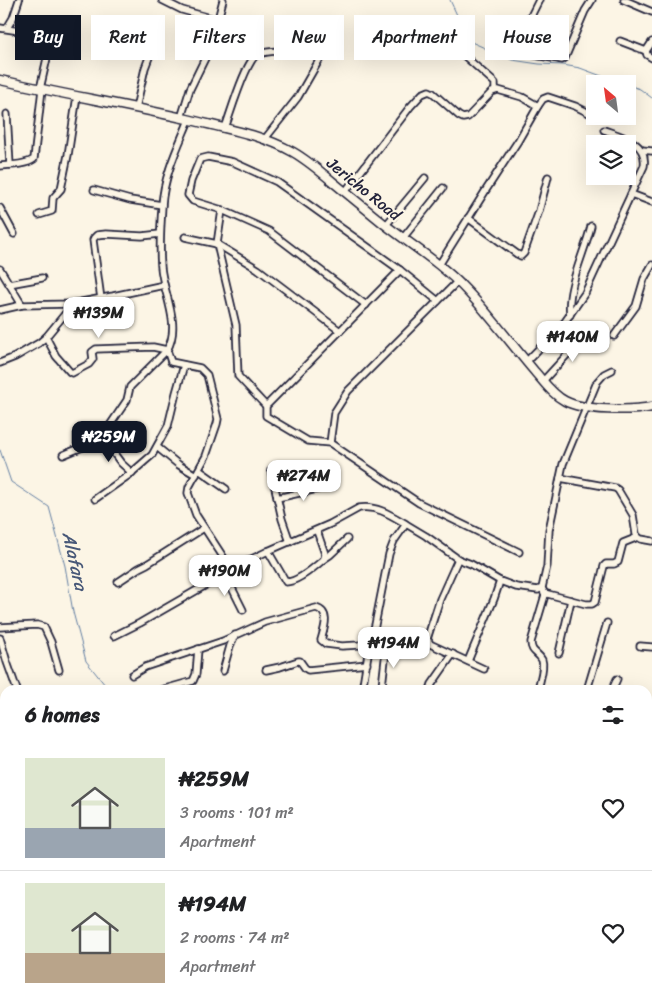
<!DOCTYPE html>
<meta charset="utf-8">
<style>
:root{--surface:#fff;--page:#f6f6f6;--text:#202124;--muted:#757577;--line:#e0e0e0;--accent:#111827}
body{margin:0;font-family:Sriracha,sans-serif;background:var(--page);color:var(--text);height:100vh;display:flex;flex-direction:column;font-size:19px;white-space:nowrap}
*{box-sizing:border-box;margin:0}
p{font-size:16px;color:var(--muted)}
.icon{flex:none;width:28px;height:28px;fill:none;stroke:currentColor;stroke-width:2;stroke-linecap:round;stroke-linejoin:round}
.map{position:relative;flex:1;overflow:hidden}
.panel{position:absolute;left:0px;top:685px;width:652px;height:320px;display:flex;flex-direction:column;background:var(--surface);border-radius:15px 15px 0 0;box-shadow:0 5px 20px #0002}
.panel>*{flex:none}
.guide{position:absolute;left:15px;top:15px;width:622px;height:45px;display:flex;gap:10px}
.needle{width:32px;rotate:331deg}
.tools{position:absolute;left:586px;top:75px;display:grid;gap:10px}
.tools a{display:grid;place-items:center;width:50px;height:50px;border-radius:0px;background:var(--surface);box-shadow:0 5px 20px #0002;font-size:25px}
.price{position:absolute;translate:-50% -42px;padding:0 11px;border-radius:10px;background:#fff;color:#222;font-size:16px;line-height:32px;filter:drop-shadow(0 1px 2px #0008)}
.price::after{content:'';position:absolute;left:50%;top:30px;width:15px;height:11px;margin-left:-8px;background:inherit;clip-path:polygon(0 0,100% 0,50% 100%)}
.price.current{background:var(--accent);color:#fff}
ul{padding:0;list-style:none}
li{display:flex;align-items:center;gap:15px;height:125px;padding:0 25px}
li+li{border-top:1px solid var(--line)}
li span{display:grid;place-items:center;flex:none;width:140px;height:100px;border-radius:0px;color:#555}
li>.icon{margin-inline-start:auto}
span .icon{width:60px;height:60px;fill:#fffc;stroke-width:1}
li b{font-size:21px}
h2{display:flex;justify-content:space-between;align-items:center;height:60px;padding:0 25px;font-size:21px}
.tag{padding:0 18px;border-radius:0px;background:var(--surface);box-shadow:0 5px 20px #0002;font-size:18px;line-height:45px}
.tag.current{background:var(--accent);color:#fff}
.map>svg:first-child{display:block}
</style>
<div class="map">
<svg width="652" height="1005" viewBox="0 0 652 1005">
<rect width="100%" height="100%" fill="#fcf5e5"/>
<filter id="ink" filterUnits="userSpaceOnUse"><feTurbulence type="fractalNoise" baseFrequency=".02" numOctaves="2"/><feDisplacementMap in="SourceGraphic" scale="10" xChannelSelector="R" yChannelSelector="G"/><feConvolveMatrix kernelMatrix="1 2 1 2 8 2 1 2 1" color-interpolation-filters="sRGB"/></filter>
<g filter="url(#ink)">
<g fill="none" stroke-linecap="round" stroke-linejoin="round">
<g stroke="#637fa3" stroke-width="1">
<path d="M450 0 469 41 512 60 539 64 563 65 580 68 623 84"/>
<path d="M628 85 640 89 652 98"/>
<path d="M0 450 11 482 49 507 65 566 73 612 86 661 109 690"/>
<path d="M648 868 652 869"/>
</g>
<g stroke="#22223b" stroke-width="9">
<g id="street">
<path d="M162 0 182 10 218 20"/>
<path d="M539 0 528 22 519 49C528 56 550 57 562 60L565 58 585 11 592 0"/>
<path d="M624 0 652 12"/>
<path d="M0 28 52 36 40 89"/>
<path d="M7 28 13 18 19 0"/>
<path d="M52 36 71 40"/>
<path d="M620 41 646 51"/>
<path d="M652 42 646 51 647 55 652 58"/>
<path d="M450 43 495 83V90"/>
<path d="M136 108 145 68 151 52"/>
<path d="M7 114 10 165"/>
<path d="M181 118 190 89 211 46 223 0"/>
<path d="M225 128C230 115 246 59 258 54 267 51 279 51 289 50"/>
<path d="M264 140 298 97 325 50"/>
<path d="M642 150 652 151"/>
<path d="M0 166C10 165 26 165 34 159L42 89"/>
<path d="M94 190 130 200 162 205"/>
<path d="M345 192 410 107 422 94 429 91 433 93 459 116 463 118 468 117 492 92 498 90 522 97 538 106"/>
<path d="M631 194 652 202"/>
<path d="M0 208 14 234"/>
<path d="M222 210 217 244 236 325 238 376 266 406"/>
<path d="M39 215 52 211 53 198 61 189 68 155 77 96"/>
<path d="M468 218 517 254 521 256 524 253 539 211 548 177"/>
<path d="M386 225 425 178"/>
<path d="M185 237 217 244 258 269 340 331"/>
<path d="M403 238 443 188"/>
<path d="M439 265 486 190 518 141 538 106 543 99 548 97 575 106 595 116"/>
<path d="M0 269 22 305"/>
<path d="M458 281 348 391 334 413 330 443 419 503 519 552"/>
<path d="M9 284 42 278"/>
<path d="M101 299 93 240 94 238 97 235 106 234 142 236 160 234"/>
<path d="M366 305 269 231 222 210 193 201 188 195 191 181 200 159 208 157 233 162 277 182 400 270"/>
<path d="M0 310 22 305 71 304 113 296 164 285"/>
<path d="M570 315C566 288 585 252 591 226"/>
<path d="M614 336 636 306 644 279 652 265"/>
<path d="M46 337 56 356 70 372 72 373 89 364 93 359 92 352 96 349 153 347 167 350"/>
<path d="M167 350 171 362 200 368 207 375 218 419 217 424 206 456 189 487 188 493 196 515 231 569"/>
<path d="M526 362 564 323 585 293 644 166C648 142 621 136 604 130"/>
<path d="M0 363 15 357 39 343 46 337 69 309 71 304"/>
<path d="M543 381 588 332"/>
<path d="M102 437 121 463 132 473"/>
<path d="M330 443 308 441 266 416V406L400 270 438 301"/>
<path d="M157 447 179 465 196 475"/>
<path d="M63 455 97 441 102 437 127 400 130 387 167 350C182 325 163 293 161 267 159 246 161 225 162 205 164 175 178 147 189 120"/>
<path d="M199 470 226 489"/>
<path d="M271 470 282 519 290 542"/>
<path d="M560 478 615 488 618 490 633 515 636 534 638 537"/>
<path d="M277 498 326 487"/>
<path d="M95 499 129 475 152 455 168 426 176 393 184 365"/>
<path d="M268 551 286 582C297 582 315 567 324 559L325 554 317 531"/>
<path d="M324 559 330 555 347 539"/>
<path d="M458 559 440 599 427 639 430 644 484 669"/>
<path d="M225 574 243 610"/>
<path d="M118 582 139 568 147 564 204 528"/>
<path d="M544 593 586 604H592L595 602 604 566 606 564H614L618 562 623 543 638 537 641 539 652 541"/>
<path d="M0 627 37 625 44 627 51 642 59 670"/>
<path d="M114 636 140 623 225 574 231 569 268 551 330 524 359 508C376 505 391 515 406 524"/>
<path d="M0 638 7 662 17 690"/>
<path d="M640 646 652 647"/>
<path d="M559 653 571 600"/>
<path d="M468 661 494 599 500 581"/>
<path d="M266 670 280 667 298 661H300L305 668 308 670 367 664"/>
<path d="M223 671 230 646 235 635"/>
<path d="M132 675 145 667 223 641 265 622 316 608C331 612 324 629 321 640L326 644 342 646 359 645 370 642 377 641 392 644 419 645 429 642"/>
<path d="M161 690 193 681 196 674 198 649"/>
<path d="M362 690 370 642 375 625 389 554 394 541 406 524 426 536 458 559 471 564 500 581 516 587 538 590 542 588 547 566 549 530 563 464 597 382 604 374 612 370"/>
<path d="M380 690 382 686 387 642"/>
<path d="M430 690 432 684 453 654"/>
<path d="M538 690C539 682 545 668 542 660 538 652 531 653 531 642L545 595 543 590"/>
<path d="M587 690 607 623"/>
<path d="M612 690 617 679"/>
<path d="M648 707 652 706"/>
<path d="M648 761H652"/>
<path d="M0 785 5 800"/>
<path d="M648 787H652"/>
<path d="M0 872H5"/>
<path d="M648 916 652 923"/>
<path d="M648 974 652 941"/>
<path d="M75 1000 76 1005"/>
<path d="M94 1000 95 1005"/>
<path d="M318 1000 322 1003 340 1005"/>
<path d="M19 1005 40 1000"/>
<path d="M202 1005 203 1000"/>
<path d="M255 1005V1000"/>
<path d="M355 1005 356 1000"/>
<path d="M533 1005 534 1000"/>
<path d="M642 1005V1000"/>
</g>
</g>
<g stroke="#22223b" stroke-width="11">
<g id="secondary">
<path d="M0 80C62 94 125 105 187 119 223 128 261 134 293 152 307 160 320 171 333 182 349 195 366 209 383 223 411 245 442 264 466 290 491 316 512 345 535 372 544 382 553 395 565 401 584 411 631 411 652 407"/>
<path d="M0 965H5"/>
<path d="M596 1000 614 1005"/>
</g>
</g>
<use href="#street" stroke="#fcf5e5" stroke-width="5.5"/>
<use href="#secondary" stroke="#fcf5e5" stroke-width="8"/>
</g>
</g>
<g text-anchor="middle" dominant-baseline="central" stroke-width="4.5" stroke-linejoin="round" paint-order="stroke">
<g font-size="16" fill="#22223b" stroke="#fcf5e5">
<text transform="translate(364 189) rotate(39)">Jericho Road</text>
</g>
<g font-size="18" font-style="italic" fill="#485878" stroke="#fcf5e5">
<text transform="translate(75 561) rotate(77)">Alafara</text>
</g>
</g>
</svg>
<div class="tools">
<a><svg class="needle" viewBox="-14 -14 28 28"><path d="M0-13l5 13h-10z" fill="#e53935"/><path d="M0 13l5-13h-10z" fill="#757577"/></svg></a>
<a><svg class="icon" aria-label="layers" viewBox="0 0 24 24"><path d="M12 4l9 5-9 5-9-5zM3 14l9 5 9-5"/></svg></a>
</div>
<b class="price" style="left:99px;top:339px">₦139M</b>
<b class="price" style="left:573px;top:363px">₦140M</b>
<b class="price current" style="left:109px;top:463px">₦259M</b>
<b class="price" style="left:304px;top:502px">₦274M</b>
<b class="price" style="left:225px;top:597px">₦190M</b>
<b class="price" style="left:394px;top:669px">₦194M</b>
<div class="guide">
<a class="tag current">Buy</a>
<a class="tag">Rent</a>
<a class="tag">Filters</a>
<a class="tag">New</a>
<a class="tag">Apartment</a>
<a class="tag">House</a>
</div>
<section class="panel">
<h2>6 homes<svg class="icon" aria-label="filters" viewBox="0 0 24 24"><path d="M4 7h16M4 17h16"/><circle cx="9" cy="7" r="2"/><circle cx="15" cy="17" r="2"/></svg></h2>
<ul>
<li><span style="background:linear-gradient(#dfe7d0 70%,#9aa5b1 0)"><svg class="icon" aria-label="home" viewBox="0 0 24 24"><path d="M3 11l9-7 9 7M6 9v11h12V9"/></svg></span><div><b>₦259M</b><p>3 rooms · 101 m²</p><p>Apartment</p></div><svg class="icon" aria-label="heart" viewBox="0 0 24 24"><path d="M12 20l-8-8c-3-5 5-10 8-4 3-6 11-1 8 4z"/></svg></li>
<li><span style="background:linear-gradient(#dfe7d0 70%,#b9a48a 0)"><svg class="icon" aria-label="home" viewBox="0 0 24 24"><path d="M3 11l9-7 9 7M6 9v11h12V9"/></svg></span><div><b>₦194M</b><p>2 rooms · 74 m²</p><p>Apartment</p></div><svg class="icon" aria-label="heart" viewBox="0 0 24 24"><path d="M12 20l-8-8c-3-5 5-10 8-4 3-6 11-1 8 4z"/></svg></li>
</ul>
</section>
</div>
